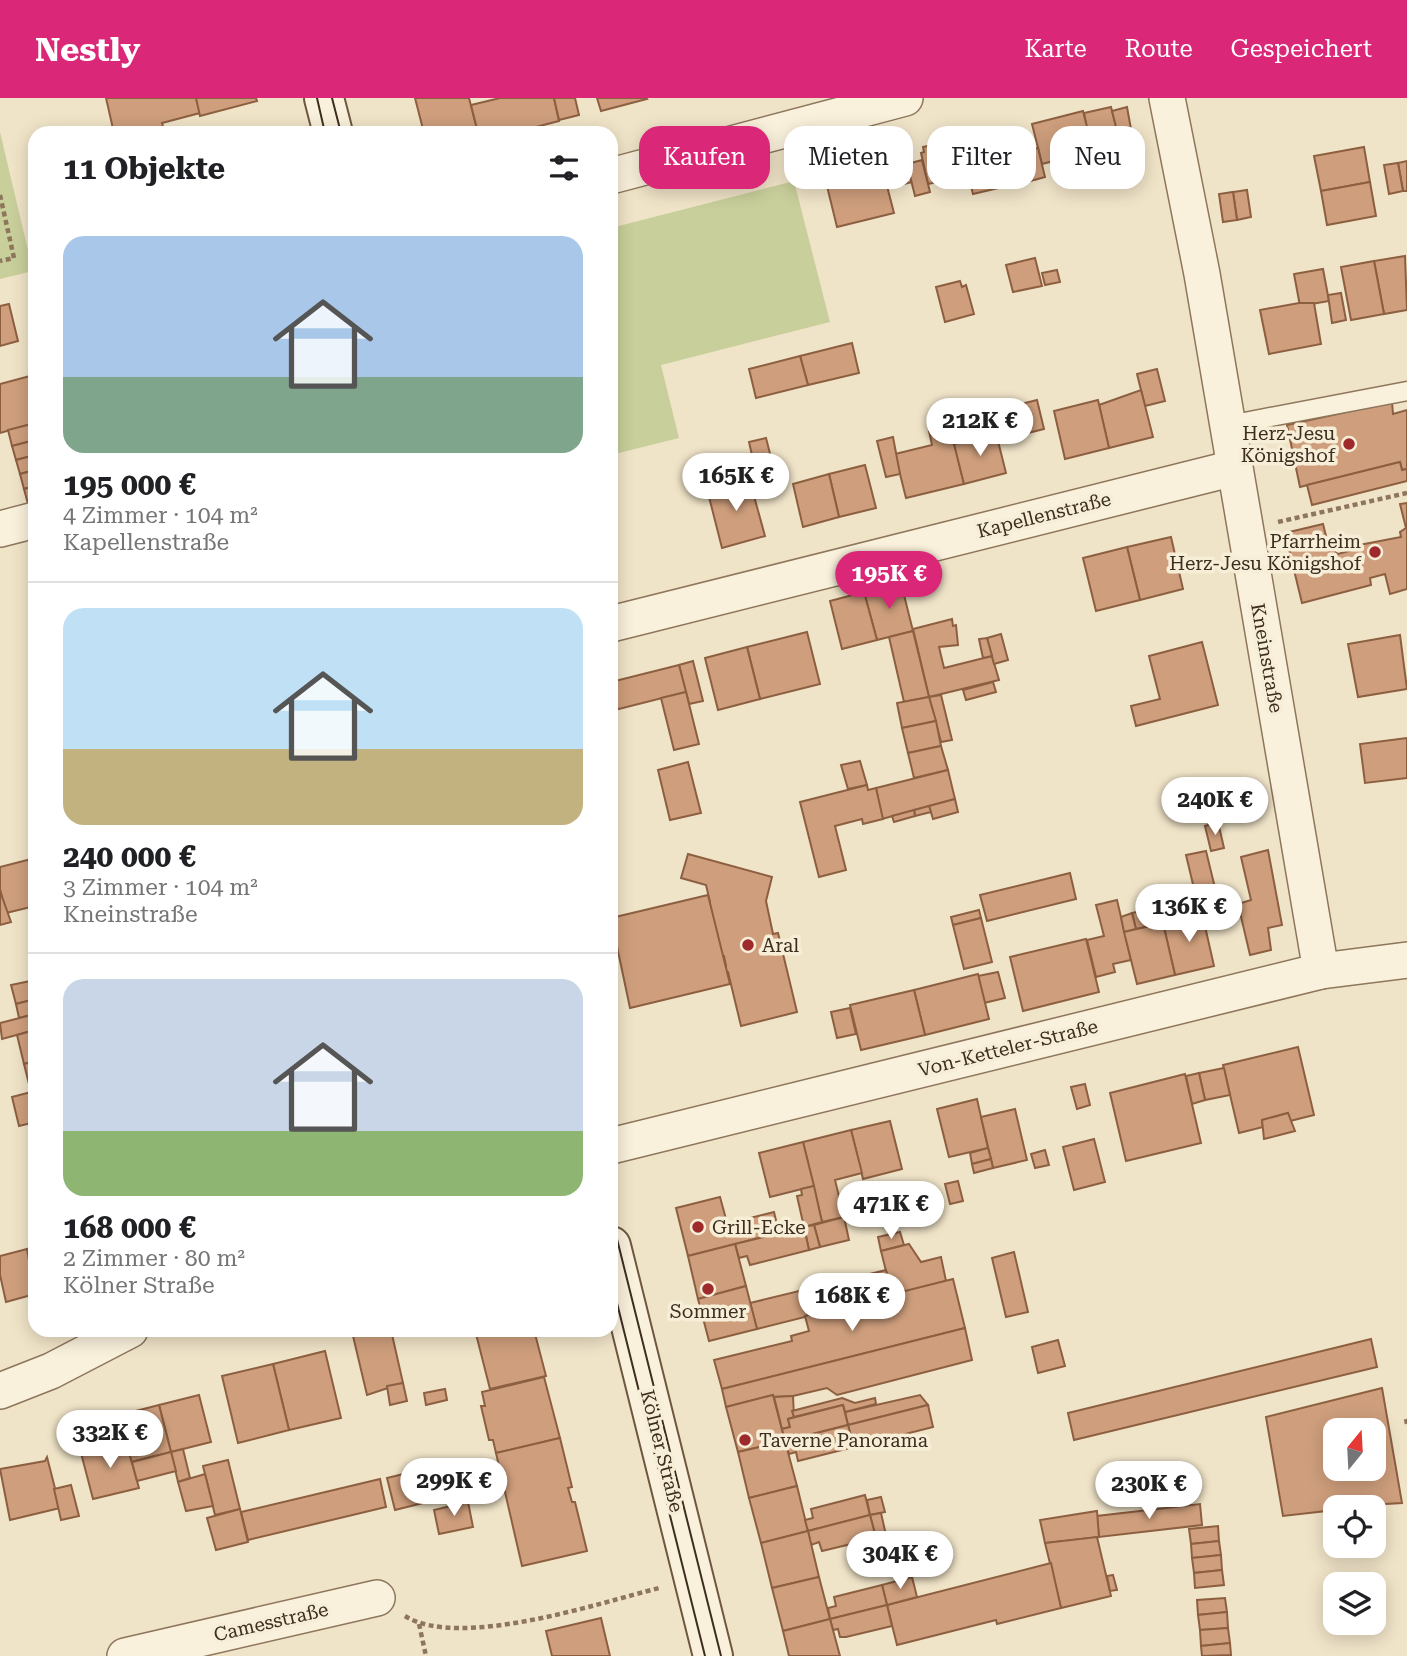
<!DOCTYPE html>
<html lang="de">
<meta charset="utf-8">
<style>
:root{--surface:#fff;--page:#f2f2f2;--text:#202124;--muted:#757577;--line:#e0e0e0;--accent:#db2777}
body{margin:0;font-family:"Roboto Serif",serif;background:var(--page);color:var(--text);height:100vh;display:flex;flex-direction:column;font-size:26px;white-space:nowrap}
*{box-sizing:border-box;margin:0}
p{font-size:23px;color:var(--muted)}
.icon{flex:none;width:38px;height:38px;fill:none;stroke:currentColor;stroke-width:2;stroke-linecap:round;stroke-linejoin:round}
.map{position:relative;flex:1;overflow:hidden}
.drawer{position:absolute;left:28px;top:28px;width:590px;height:1211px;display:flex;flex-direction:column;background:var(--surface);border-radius:21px;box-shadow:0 4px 18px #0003}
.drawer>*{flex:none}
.banner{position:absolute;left:639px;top:28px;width:663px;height:63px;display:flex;gap:14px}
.needle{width:46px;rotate:18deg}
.controls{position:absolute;left:1323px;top:1320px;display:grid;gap:14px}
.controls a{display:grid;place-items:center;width:63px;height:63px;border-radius:14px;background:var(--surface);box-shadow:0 4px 18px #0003;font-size:35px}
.price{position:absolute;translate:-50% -60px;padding:0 16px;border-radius:24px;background:#fff;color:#222;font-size:23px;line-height:46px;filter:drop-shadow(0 2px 4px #0008)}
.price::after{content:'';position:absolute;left:50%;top:42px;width:21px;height:16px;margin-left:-10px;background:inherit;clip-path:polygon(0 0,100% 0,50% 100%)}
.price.current{background:var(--accent);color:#fff}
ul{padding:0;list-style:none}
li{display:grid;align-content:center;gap:14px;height:371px;padding:0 35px}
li+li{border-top:2px solid var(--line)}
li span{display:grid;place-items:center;height:217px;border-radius:21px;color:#555}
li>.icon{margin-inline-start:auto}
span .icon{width:126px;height:126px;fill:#fffc;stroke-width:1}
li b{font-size:30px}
h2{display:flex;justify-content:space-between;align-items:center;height:84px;padding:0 35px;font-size:30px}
.pill{padding:0 24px;border-radius:21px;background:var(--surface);box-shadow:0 4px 18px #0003;font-size:24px;line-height:63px}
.pill.current{background:var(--accent);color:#fff}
header{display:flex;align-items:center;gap:42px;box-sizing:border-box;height:98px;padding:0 35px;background:var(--accent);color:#fff}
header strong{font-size:33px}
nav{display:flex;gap:38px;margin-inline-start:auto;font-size:24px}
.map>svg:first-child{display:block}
</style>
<header>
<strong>Nestly</strong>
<nav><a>Karte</a><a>Route</a><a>Gespeichert</a></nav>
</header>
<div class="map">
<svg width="1407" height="1558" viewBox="0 0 1407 1558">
<rect width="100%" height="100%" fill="#f0e4c8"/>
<g fill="#c9cf9b">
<path d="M0 34 33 173 0 181Z"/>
<path d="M794 83 830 224 661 267 679 340 611 357V130Z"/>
</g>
<g fill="#cf9f7d" stroke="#8d5f41" stroke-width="2" fill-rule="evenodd">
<path d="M106 0H196L200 15 162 25 165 35H114Z"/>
<path d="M196 0H256L257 3 200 18Z"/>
<path d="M415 0H469L478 35H424Z"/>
<path d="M500 0H554L559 23 513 35H478L471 7Z"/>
<path d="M554 0H575L579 17 559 22Z"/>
<path d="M597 0H646L647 1 601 13Z"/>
<path d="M1111 9 1124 60 1094 68 1084 15Z"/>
<path d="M1127 9 1135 53 1123 56 1112 13Z"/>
<path d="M1083 13 1093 53 1042 66 1032 26Z"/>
<path d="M995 36 1007 88 973 96 968 77 928 86 921 55 924 54 923 49 941 45 942 50Z"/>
<path d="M1364 49 1370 84 1321 93 1314 58Z"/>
<path d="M1038 50 1045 79 1027 84 1019 54Z"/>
<path d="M904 53 912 84 896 88 888 57Z"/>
<path d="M1019 54 1026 83 1008 88 1001 59Z"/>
<path d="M922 62 930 94 915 98 907 66Z"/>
<path d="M1407 63V93H1403L1398 65Z"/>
<path d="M881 65 894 115 837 129 825 80Z"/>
<path d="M1398 65 1403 93 1389 96 1384 67Z"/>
<path d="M1370 84 1376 118 1327 127 1321 93Z"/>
<path d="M1247 92 1251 119 1237 122 1233 94Z"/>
<path d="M1233 94 1237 122 1223 124 1219 96Z"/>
<path d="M1405 158 1407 212 1384 216 1374 163Z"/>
<path d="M1035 160 1042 188 1013 194 1006 167Z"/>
<path d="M1374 163 1384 216 1351 222 1341 169Z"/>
<path d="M1323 171 1329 203 1300 208 1294 176Z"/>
<path d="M1057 172 1060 184 1045 187 1042 175Z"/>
<path d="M960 183 962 189 966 187 974 216 945 224 936 189Z"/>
<path d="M1341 195 1346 222 1332 225 1328 197Z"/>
<path d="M1299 205H1314L1321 246 1269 256 1260 212Z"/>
<path d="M9 206 18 243 0 248V208Z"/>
<path d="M852 245 859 275 808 287 800 258Z"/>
<path d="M800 258 808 287 756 300 749 271Z"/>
<path d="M1157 271 1165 303 1145 308 1137 276Z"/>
<path d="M30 278 35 296V325L0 335V286Z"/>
<path d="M1141 292 1153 339 1109 350 1099 307Z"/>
<path d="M1037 302 1044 331 1028 335 1021 306Z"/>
<path d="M1098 302 1109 350 1065 361 1054 313Z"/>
<path d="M1392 304 1393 316 1407 312V371L1402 372 1400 364 1300 389 1287 327Z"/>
<path d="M1021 306 1028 335 1013 339 1006 310Z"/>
<path d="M35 325V342L12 348 8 332Z"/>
<path d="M950 328 964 386 906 400 895 356 932 347 929 333Z"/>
<path d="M972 328 975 340 954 346 951 333Z"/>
<path d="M996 335 1006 375 964 386 954 346Z"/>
<path d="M893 339 900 376 886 379 877 343Z"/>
<path d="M766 340 777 383 759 388 749 344Z"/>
<path d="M35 342V357L16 362 12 348Z"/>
<path d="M35 357V372L20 376 16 362Z"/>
<path d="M1400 364 1402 372 1407 371V383L1312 407 1307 387Z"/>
<path d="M865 367 876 410 839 419 829 376Z"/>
<path d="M35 372V388L24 391 20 376Z"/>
<path d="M829 376 839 419 803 429 793 386Z"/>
<path d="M749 380 765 438 722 450 707 391Z"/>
<path d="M35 388V404L28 406 24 391Z"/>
<path d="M1407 405V491L1390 496 1385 476 1370 480 1371 487 1302 505 1285 435 1323 426 1329 450 1338 456 1360 450 1359 447 1401 439 1400 434 1406 430 1400 406Z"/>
<path d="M1171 439 1183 491 1140 502 1127 449Z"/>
<path d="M1127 449 1140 502 1096 513 1083 460Z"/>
<path d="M901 485 913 533 877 542 864 494Z"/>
<path d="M864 494 877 542 842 551 830 503Z"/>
<path d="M952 521 953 528 956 527 958 547 939 549 944 570 992 558 999 582 929 599 913 531Z"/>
<path d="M913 533 929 599 904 604 889 539Z"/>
<path d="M807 534 820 586 760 601 747 549Z"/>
<path d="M1001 536 1008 562 994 566 987 540Z"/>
<path d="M1400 537 1407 591 1358 599 1348 546Z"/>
<path d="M987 540 992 558 983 560 979 541Z"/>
<path d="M1202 544 1218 607 1136 628 1131 608 1160 601 1149 558Z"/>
<path d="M747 549 760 601 718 612 705 560Z"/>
<path d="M693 563 703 603 689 606 679 567Z"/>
<path d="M679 567 686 594 611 613V584Z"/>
<path d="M993 584 996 594 966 602 963 592Z"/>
<path d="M686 594 699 646 674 652 661 600Z"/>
<path d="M941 597 952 642 941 644 929 599Z"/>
<path d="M929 599 936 623 902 630 897 605Z"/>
<path d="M936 623 941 648 908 655 902 630Z"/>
<path d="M1407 640V680L1365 685 1360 646Z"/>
<path d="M941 648 948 672 914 680 908 655Z"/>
<path d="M860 663 867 687 848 691 841 667Z"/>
<path d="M688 664 701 715 670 722 658 672Z"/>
<path d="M948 672 955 701 882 721 876 690Z"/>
<path d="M867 687 868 692 876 690 883 721 863 726 862 721 835 728 846 772 819 779 800 704Z"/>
<path d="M955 701 958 714 933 721 929 708Z"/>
<path d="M929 708 931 714 915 718 914 712Z"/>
<path d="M914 712 915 718 894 724 892 718Z"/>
<path d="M1218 724 1224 750 1211 753 1205 728Z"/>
<path d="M1268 752 1282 827 1268 830 1271 852 1250 857 1238 806 1251 802 1241 759Z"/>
<path d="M1206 753 1217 798 1197 803 1186 757Z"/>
<path d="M688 756 772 779 766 803 773 836 778 835 797 914 741 928 728 874 722 872 726 868 724 858 718 856 706 807 710 804 706 787 681 780Z"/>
<path d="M35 760V808L6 815 0 791V769Z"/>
<path d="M1070 775 1076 801 987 823 980 797Z"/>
<path d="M0 793 11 824 0 827Z"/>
<path d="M708 797 730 886 630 910 611 820Z"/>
<path d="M1117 802 1131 862 1113 866 1115 874 1096 879 1087 842 1104 838 1096 807Z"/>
<path d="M1159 809 1163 825 1136 831 1132 815Z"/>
<path d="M979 812 981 820 953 827 951 819Z"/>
<path d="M1132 815 1136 831 1124 834 1121 819Z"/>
<path d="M1202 815 1214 868 1175 877 1163 825Z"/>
<path d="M981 820 992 864 964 871 953 827Z"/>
<path d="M1163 825 1175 877 1137 886 1124 834Z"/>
<path d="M1086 841 1099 894 1023 913 1010 859Z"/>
<path d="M998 874 1005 900 984 905 978 878Z"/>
<path d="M978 876 989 921 925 937 914 892Z"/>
<path d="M35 882V901L16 906 11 887Z"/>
<path d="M914 892 925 937 861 952 850 907Z"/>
<path d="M35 901V916L19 920 16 906Z"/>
<path d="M850 910 856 936 837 940 831 914Z"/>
<path d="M35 916V932L2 941 0 925Z"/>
<path d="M35 932V963L24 966 17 937Z"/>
<path d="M1298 949 1314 1017 1290 1023 1288 1015 1262 1022 1263 1029 1239 1035 1223 967Z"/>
<path d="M35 963V993L31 994 24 966Z"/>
<path d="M1224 970 1230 997 1205 1002 1199 975Z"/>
<path d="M1199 975 1205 1002 1192 1006 1186 978Z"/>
<path d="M1185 976 1201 1045 1126 1063 1110 995Z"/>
<path d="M1085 986 1090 1007 1077 1011 1071 989Z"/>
<path d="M31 994 35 1024 19 1028 12 999Z"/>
<path d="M977 1001 988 1050 949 1059 937 1011Z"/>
<path d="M1015 1011 1027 1062 993 1070 981 1019Z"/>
<path d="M1288 1015 1295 1033 1264 1041 1262 1022Z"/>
<path d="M890 1023 902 1071 863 1081 851 1032Z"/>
<path d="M851 1032 862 1075 835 1082 844 1119 822 1124 803 1044Z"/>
<path d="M1094 1041 1105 1084 1074 1092 1063 1049Z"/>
<path d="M803 1044 814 1088 770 1099 759 1055Z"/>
<path d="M988 1050 991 1061 972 1066 970 1055Z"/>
<path d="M1045 1052 1049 1067 1035 1070 1031 1056Z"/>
<path d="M991 1061 993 1070 974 1075 972 1066Z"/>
<path d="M958 1083 963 1103 950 1106 945 1086Z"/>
<path d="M814 1088 822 1124 804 1129 797 1098 802 1097 801 1091Z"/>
<path d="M720 1099 729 1132 736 1130 734 1124 774 1114 779 1135 688 1158 676 1110Z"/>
<path d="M844 1119 849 1142 820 1149 814 1127Z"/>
<path d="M814 1127 820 1149 809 1152 804 1129Z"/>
<path d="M804 1129 809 1152 750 1167 747 1158 739 1160 735 1146Z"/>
<path d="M900 1134 904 1147 881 1153 878 1139Z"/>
<path d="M735 1146 746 1188 698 1201 688 1158Z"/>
<path d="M909 1146 921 1164 941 1159 946 1183 892 1197 881 1153Z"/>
<path d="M35 1149V1184L27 1151Z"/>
<path d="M27 1151 35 1196 6 1204 0 1177V1158Z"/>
<path d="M1014 1154 1028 1214 1006 1219 992 1160Z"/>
<path d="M886 1172 892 1197 757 1231 750 1205Z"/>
<path d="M953 1181 965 1230 722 1291 714 1262 792 1243 791 1238 809 1233 805 1218Z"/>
<path d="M746 1188 757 1231 709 1243 698 1201Z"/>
<path d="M965 1230 972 1262 837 1297 827 1290 793 1298 774 1299 773 1297 726 1309 722 1291Z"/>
<path d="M379 1232H391L403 1285 367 1297 353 1238Z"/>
<path d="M475 1232H534L546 1278 490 1291Z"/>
<path d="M1371 1241 1377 1269 1074 1342 1068 1315Z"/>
<path d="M1058 1242 1065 1268 1038 1275 1032 1249Z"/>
<path d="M325 1253 341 1320 289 1332 273 1266Z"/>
<path d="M273 1266 289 1332 238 1345 222 1278Z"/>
<path d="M544 1279 560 1340 496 1355 493 1342H489L481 1308H485L482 1294Z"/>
<path d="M403 1285 407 1303 390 1307 387 1288Z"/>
<path d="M1382 1290 1402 1405 1335 1409V1412L1283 1418 1266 1319ZM1335 1332H1374V1370H1335Z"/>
<path d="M445 1291 447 1302 426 1307 424 1295Z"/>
<path d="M199 1297 211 1344 171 1354 159 1307Z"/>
<path d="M773 1297 785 1343 738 1354 726 1309Z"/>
<path d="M920 1297 928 1307 848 1327 845 1314Z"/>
<path d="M793 1298 794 1319 788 1321 790 1329 782 1331 774 1299Z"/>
<path d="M842 1300 855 1305 875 1300 876 1306 845 1314 843 1307 794 1319 792 1313Z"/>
<path d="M159 1307 171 1354 131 1364 120 1317Z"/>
<path d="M843 1307 848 1327 785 1343 782 1331 790 1329 788 1321Z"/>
<path d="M928 1307 933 1329 854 1349 848 1327Z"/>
<path d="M848 1327 854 1349 798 1363 796 1354 789 1356 785 1343Z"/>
<path d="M560 1340 572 1389 568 1390 572 1404H575L587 1453 522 1468 496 1355Z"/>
<path d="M112 1342 119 1346 126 1344 139 1390 93 1401 81 1355 108 1348Z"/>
<path d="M785 1343 797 1388 749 1400 738 1354Z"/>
<path d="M183 1351 190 1380 178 1384 171 1354Z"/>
<path d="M171 1354 176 1373 137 1383 132 1364Z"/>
<path d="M47 1359 60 1410 10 1422 0 1371 45 1363Z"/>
<path d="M228 1362 240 1411 215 1417 203 1368Z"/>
<path d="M454 1365 460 1392 433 1399 426 1371Z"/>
<path d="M424 1371 431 1403 395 1412 387 1380Z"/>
<path d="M205 1376 213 1408 186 1413 178 1384Z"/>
<path d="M380 1381 386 1409 248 1442 241 1414Z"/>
<path d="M71 1387 79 1418 61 1422 54 1391Z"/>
<path d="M797 1388 808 1433 761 1445 749 1400Z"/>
<path d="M865 1397 870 1417 808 1433 805 1422 813 1420 811 1411Z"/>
<path d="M881 1399 885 1414 870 1417 867 1402Z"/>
<path d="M468 1404 473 1429 439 1436 434 1412Z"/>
<path d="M1200 1406 1202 1427 1099 1439 1097 1418Z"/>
<path d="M240 1411 248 1444 216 1452 207 1420Z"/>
<path d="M1097 1413 1099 1439 1045 1445 1040 1422Z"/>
<path d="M881 1415 886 1437 876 1440 870 1417Z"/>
<path d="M870 1417 876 1440 822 1453 819 1444 811 1447 808 1433Z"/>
<path d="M1218 1428 1219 1443 1191 1446 1189 1431Z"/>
<path d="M808 1433 819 1479 772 1490 761 1445Z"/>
<path d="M907 1436 912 1455 881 1463 876 1444Z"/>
<path d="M1097 1439 1111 1498 1061 1510 1045 1445Z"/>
<path d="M1219 1443 1221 1457 1192 1460 1191 1446Z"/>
<path d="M1221 1457 1222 1472 1194 1475 1192 1460Z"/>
<path d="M1051 1465 1061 1510 997 1526 996 1522 897 1547 887 1507Z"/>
<path d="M1222 1472 1224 1487 1195 1490 1194 1475Z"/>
<path d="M1113 1477 1117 1492 1110 1493 1107 1478Z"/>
<path d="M819 1479 830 1521 783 1533 772 1490Z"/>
<path d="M912 1479 917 1499 887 1507 882 1487Z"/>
<path d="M882 1487 887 1507 830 1521 828 1510 836 1508 834 1499Z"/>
<path d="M1225 1500 1227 1514 1198 1517 1197 1502Z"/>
<path d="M887 1507 892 1528 846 1539H840L838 1531 833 1532 830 1521Z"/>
<path d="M1227 1514 1228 1530 1200 1532 1198 1517Z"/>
<path d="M601 1520 610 1558H552L546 1533Z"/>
<path d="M830 1521 840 1558H789L783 1533Z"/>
<path d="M1228 1530 1230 1545 1201 1548 1200 1532Z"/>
<path d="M1230 1545 1231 1557 1202 1558 1201 1548Z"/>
</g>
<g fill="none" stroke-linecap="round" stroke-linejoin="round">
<g stroke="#8d765c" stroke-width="21">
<path id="lane" d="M1229 327 1407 293"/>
</g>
<g stroke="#8d765c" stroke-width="38">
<g id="street">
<path d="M1167 0 1202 176 1321 873"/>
<path d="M611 78 905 0"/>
<path d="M0 431 35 422"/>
<path d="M611 526 1234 370"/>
<path d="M611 1048 1321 873 1407 862"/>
<path d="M0 1293 51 1273 130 1232"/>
<path d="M125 1558 377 1500"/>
</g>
</g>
<g stroke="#6f573f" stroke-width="42">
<g id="secondary">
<path d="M324 0 333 35"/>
<path d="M611 1148 713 1558"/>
</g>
</g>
<g stroke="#8d765c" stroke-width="4.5" stroke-dasharray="5 3.5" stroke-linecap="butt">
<path d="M0 97 14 160 0 163"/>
<path d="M1278 424 1407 395"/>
<path d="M1406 1321 1407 1326"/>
<path d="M405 1518C459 1552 599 1505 659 1490"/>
<path d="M419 1526 426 1558"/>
</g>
<use href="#lane" stroke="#faf1dc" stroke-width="18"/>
<use href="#street" stroke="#faf1dc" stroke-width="35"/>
<use href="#secondary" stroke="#faf1dc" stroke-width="38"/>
<g stroke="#3d2e20" stroke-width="2">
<path d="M317 0 325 35"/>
<path d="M332 0 341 35"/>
<path d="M611 1117 721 1558"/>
<path d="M611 1181 705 1558"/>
</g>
</g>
<g fill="#9e2a2b" stroke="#f7eed8" stroke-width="2.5">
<circle cx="1349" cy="346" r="7"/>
<circle cx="1375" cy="454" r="7"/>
<circle cx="748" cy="847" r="7"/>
<circle cx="698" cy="1129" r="7"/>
<circle cx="708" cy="1191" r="7"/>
<circle cx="745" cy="1342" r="7"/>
</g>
<g text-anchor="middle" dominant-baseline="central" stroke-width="7" stroke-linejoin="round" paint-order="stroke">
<g font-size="19" fill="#3d2e20" stroke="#f7eed8" text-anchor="start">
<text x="1335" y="335" text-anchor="end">Herz-Jesu<tspan x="1335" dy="22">Königshof</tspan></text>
<text x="1361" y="443" text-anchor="end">Pfarrheim<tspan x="1361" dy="22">Herz-Jesu Königshof</tspan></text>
<text x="762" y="847">Aral</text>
<text x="712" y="1129">Grill-Ecke</text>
<text x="708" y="1213" text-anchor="middle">Sommer</text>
<text x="759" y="1342">Taverne Panorama</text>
</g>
<g font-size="19" fill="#3d2e20" stroke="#f7eed8">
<text transform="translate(1044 417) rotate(-14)">Kapellenstraße</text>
<text transform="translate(1267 560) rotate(80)">Kneinstraße</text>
<text transform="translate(1008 950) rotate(-14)">Von-Ketteler-Straße</text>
<text transform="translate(662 1353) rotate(76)">Kölner Straße</text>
<text transform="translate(271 1524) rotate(-13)">Camesstraße</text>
</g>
</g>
</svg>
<div class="controls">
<a><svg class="needle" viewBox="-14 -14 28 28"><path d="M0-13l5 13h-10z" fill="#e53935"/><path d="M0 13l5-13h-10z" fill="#757577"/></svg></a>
<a><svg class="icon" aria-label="locate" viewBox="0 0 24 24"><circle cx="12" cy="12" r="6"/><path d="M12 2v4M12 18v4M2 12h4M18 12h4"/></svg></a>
<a><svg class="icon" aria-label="layers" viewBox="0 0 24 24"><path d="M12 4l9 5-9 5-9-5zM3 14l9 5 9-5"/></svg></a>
</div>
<b class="price" style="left:980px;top:360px">212K €</b>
<b class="price" style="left:736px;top:415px">165K €</b>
<b class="price current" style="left:889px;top:513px">195K €</b>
<b class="price" style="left:1215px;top:739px">240K €</b>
<b class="price" style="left:1189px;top:846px">136K €</b>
<b class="price" style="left:891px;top:1143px">471K €</b>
<b class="price" style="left:852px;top:1235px">168K €</b>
<b class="price" style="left:110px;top:1372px">332K €</b>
<b class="price" style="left:454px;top:1420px">299K €</b>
<b class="price" style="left:1149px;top:1423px">230K €</b>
<b class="price" style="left:900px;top:1493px">304K €</b>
<div class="banner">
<a class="pill current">Kaufen</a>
<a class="pill">Mieten</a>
<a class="pill">Filter</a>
<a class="pill">Neu</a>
</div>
<section class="drawer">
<h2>11 Objekte<svg class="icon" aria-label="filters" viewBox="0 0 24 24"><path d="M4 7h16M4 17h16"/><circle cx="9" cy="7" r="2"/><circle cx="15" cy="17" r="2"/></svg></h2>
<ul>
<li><span style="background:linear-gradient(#a9c7e8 65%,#7fa58c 0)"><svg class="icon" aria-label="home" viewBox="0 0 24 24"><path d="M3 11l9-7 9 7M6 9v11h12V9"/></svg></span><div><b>195 000 €</b><p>4 Zimmer · 104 m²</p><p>Kapellenstraße</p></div></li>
<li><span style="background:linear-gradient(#bfe0f5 65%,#c2b280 0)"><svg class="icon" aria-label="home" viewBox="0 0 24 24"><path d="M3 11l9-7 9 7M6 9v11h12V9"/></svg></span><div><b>240 000 €</b><p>3 Zimmer · 104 m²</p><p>Kneinstraße</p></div></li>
<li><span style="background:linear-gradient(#c9d6e8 70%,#8fb573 0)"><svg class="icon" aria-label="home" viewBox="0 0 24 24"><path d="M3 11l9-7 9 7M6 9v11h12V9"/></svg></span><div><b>168 000 €</b><p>2 Zimmer · 80 m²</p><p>Kölner Straße</p></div></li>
</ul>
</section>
</div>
